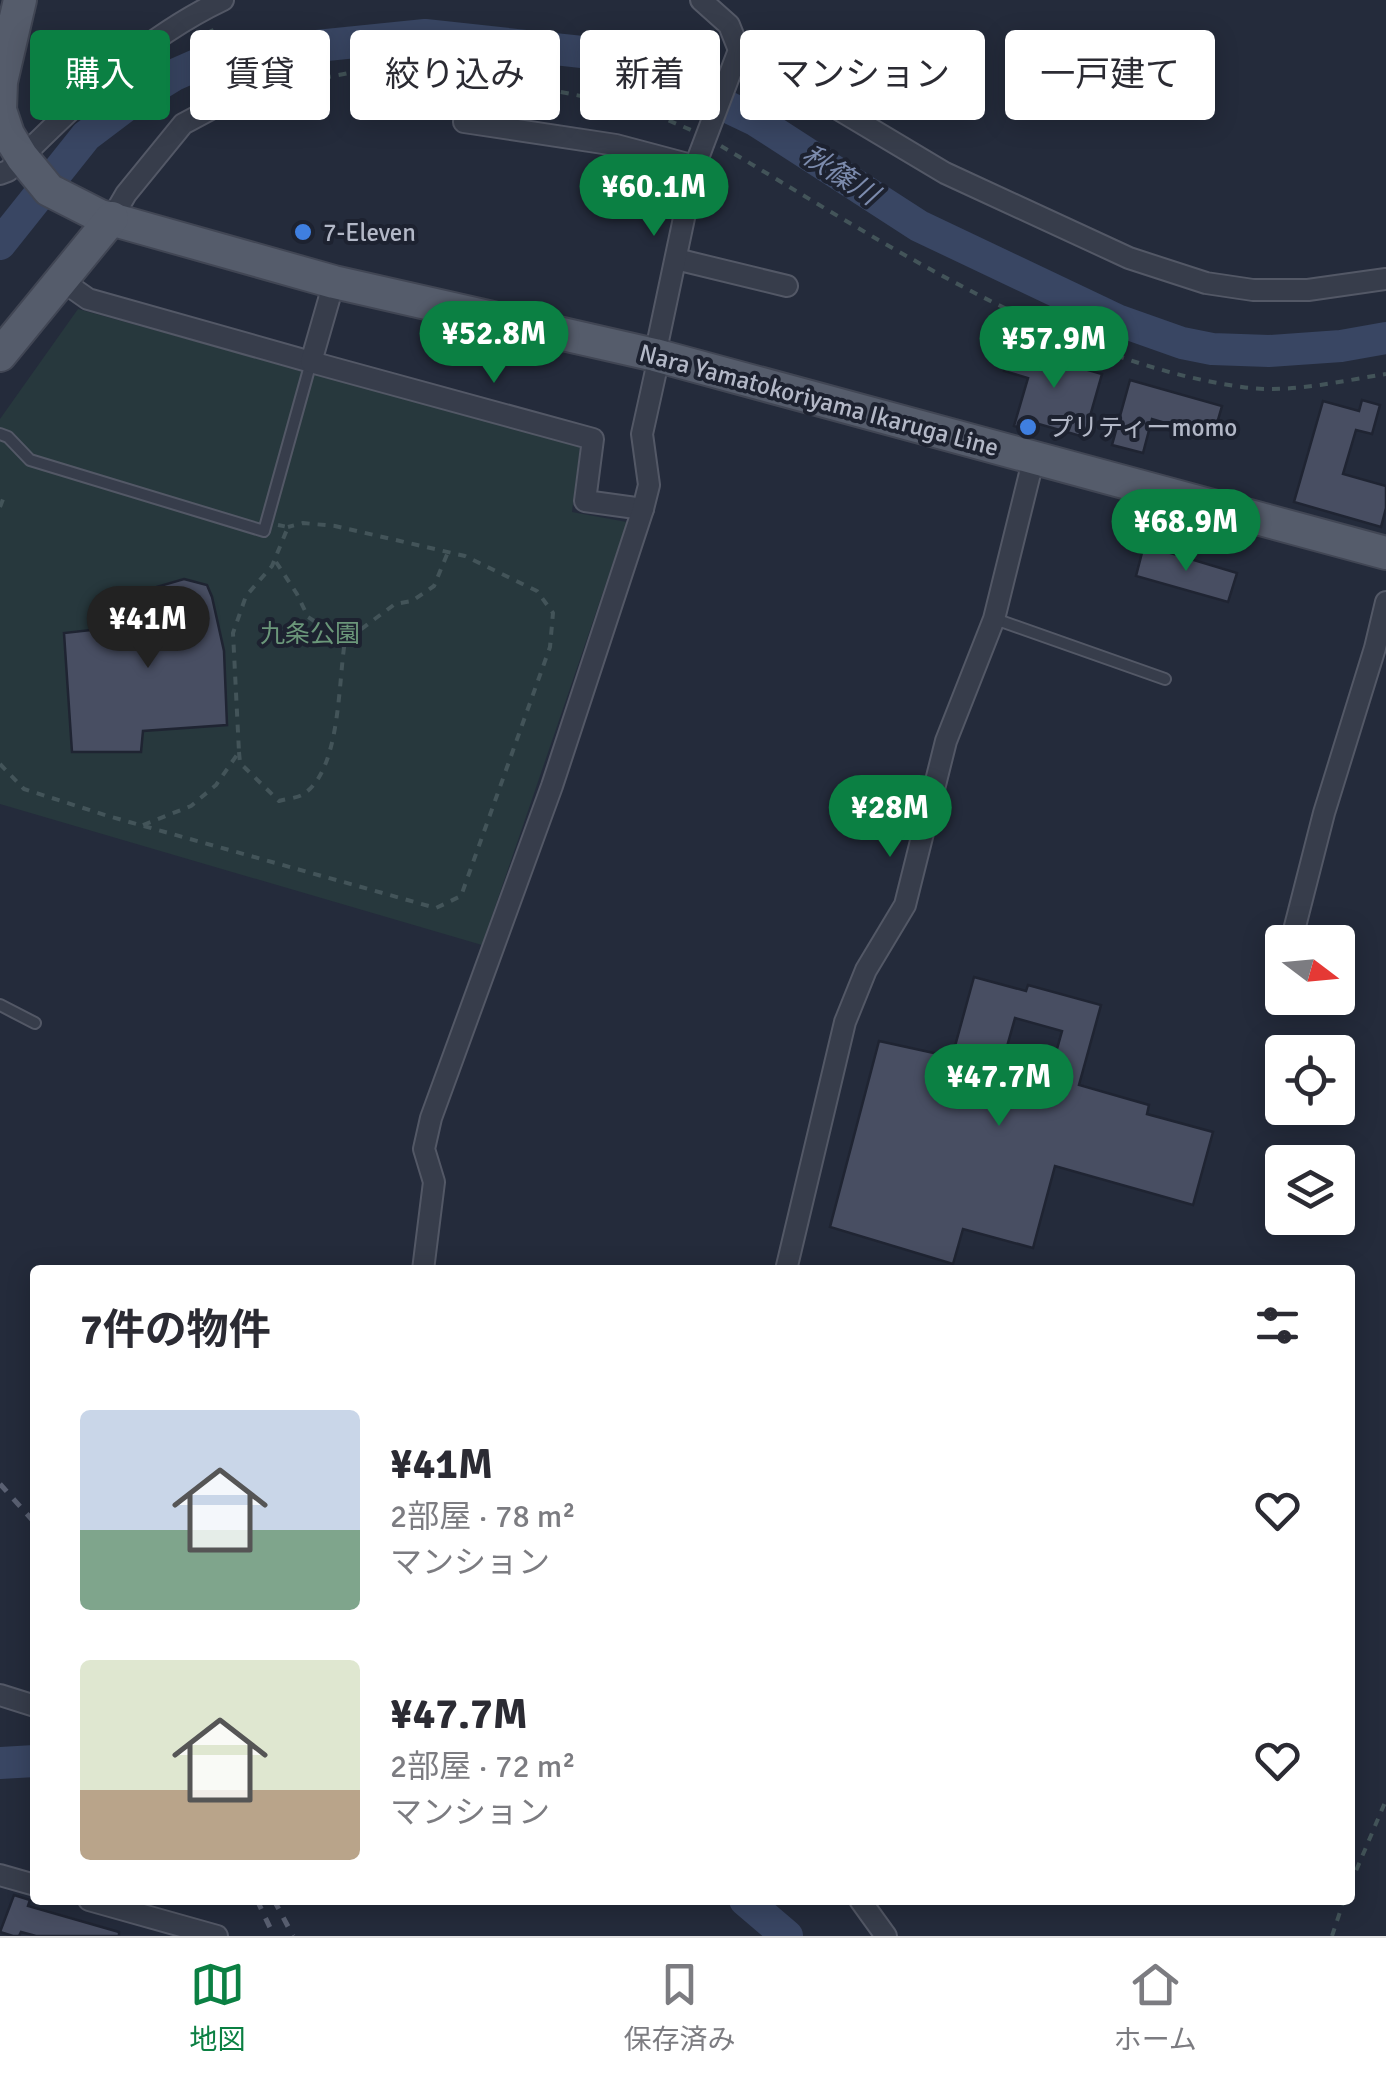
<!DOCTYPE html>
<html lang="ja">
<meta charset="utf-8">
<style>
:root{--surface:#fff;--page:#f7f7f7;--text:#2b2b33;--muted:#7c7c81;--line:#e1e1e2;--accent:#0b8043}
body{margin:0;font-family:Signika,"Noto Sans JP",sans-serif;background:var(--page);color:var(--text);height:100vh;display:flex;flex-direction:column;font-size:38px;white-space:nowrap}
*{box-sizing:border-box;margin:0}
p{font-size:32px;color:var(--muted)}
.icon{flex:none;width:55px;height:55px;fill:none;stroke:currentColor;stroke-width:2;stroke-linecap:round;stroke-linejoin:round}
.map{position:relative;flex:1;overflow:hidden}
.side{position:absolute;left:30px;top:1265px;width:1325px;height:640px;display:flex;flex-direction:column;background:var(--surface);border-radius:10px;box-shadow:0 5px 25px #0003}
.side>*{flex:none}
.top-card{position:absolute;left:30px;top:30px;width:1328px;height:90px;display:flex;gap:20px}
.needle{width:65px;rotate:106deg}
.buttons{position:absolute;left:1265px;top:925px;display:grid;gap:20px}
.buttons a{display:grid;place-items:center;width:90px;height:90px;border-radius:10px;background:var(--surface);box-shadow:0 5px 25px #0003;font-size:50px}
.price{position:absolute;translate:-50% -85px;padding:0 22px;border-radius:35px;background:var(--accent);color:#fff;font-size:32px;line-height:65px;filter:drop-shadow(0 2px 5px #0008)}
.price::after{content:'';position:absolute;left:50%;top:60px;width:30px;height:22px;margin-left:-15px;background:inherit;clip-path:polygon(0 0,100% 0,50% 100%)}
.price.selected{background:#222;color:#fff}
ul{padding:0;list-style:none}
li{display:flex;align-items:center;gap:30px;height:250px;padding:0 50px}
li span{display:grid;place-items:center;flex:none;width:280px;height:200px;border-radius:10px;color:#555}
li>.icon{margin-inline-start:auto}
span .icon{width:120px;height:120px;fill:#fffc;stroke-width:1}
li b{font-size:42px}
h2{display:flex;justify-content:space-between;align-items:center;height:120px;padding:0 50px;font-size:42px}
.chip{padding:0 35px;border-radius:10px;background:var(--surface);box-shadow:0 5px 25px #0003;font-size:35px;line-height:90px}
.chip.selected{background:var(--accent);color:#fff}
.tab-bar{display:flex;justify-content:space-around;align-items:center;height:140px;border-top:2px solid var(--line);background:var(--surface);font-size:28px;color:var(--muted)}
.tab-bar a{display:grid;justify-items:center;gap:5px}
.tab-bar .selected{color:var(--accent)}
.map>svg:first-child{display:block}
</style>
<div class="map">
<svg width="1386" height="1936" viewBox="0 0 1386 1936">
<rect width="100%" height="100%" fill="#242b3b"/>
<path fill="#27383d" d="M78 309 580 447 572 512 627 522 482 945 0 804V419Z"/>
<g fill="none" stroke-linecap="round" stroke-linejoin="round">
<g stroke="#394663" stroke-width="32">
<path d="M0 244 86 136 135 99 174 75 199 64 248 53 425 35 582 52 631 61 755 120 919 226 1117 320 1182 343 1212 349 1269 351 1341 346 1386 338"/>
<path d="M0 1763 35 1761"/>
<path d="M745 1900 787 1936"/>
</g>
</g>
<g fill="#484e62" stroke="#1f2432" stroke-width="2.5" fill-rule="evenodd">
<path d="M70 59 86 78 47 113 32 96Z"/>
<path d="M1026 339 1050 345 1046 358 1102 374 1084 437 1032 422 1030 431 1014 426 1028 378 1004 371 1007 358 1020 362Z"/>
<path d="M1130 380 1222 406 1213 437 1152 419 1143 453 1112 445Z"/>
<path d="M1362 400 1380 405 1372 434 1356 430 1343 474 1386 486V508L1381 527 1294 502 1323 401 1359 411Z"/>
<path d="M1144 545 1237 573 1228 602 1136 576Z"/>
<path d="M184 579 207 585 212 597 224 651 227 725 143 731 141 752H72L64 633 126 626 134 602 146 590Z"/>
<path d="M974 977 1026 991 1028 985 1101 1005 1079 1085 1149 1105 1147 1114 1213 1132 1193 1205 1055 1166 1033 1248 963 1229 953 1264 830 1227 879 1041 952 1057ZM1015 1018 1062 1031 1041 1106 994 1093Z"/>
<path d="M14 1895 30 1900 28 1906 119 1932V1936H36L21 1932 19 1936H13L0 1932Z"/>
</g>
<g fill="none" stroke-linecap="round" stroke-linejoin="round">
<g stroke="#535866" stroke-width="14">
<g id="service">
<path d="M0 434 8 437 30 460 264 531 311 362"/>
<path d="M995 619 1165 679"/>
<path d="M0 1005 35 1023"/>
</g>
</g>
<g stroke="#535866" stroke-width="24">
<g id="minor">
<path d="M739 50 945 173 1129 258 1206 283 1253 290H1308L1386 279"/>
<path d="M464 122 616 145 695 166"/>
<path d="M0 174 8 171C73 106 139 40 223 0"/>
<path d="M112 218 126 194 183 124 241 93"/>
<path d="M676 259 787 286"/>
<path d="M61 280 88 299 311 362"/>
<path d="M334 282 311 362 593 439 585 501 643 509"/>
<path d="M655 355 695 166 739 50 729 25 701 0"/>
<path d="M1291 942 1324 813 1375 648 1386 602"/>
<path d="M423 1270 434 1182 424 1149 431 1118 552 786 643 509 649 485 642 434 659 357"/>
<path d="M786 1270 845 1022 866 970 905 905 946 741 994 619 1034 457"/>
<path d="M0 1695 35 1706"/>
<path d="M0 1875 35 1885"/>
<path d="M89 1900 217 1936"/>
<path d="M860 1900 886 1936"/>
</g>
</g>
<g stroke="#414654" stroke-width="36">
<g id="primary">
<path d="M20 0 1 82 0 110 8 134 22 157 49 190 100 216 334 282 655 355 1386 553"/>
<path d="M0 355 112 218"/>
</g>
</g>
<g stroke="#435459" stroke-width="4" stroke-dasharray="8 8" stroke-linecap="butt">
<path d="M211 29 232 75"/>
<path d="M260 90 360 71 409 73 525 85 637 107 691 130"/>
<path d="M721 146C877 238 1061 362 1242 387 1289 394 1340 381 1386 374"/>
<path d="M0 507 5 494"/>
<path d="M276 562 297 594 308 617 345 641 395 604 412 601 434 586 448 552"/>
<path d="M239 752 240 763 279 801C286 799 296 798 302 795 341 772 338 682 345 641"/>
<path d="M0 764 24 789 108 816 436 908 461 896 550 647 553 613 537 591 465 556 335 526 303 523 288 527"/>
<path d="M143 825 191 806 216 785 239 752 233 633 246 596 272 566 288 527 278 525"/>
<path d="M1350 1885 1386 1800"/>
<path d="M1332 1936 1344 1900"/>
</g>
<use href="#service" stroke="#373d4b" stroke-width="10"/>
<use href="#minor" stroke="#373d4b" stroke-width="20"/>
<use href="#primary" stroke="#555c6b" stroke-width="32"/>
<g stroke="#5a6072" stroke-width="5" stroke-dasharray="10 10" stroke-linecap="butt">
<path d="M0 1484 35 1523"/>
<path d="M257 1900 274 1936"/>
<path d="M274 1900 293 1936"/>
</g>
</g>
<g fill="#3f7fe0" stroke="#1d2230" stroke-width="4">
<circle cx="303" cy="232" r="10"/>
<circle cx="1028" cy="427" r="10"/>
</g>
<g text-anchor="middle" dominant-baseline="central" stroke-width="8" stroke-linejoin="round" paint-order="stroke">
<g font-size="25" fill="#b3b8c7" stroke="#1d2230" text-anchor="start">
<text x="323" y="232">7-Eleven</text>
<text x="1048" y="427">プリティーmomo</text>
</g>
<g font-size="25" fill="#b3b8c7" stroke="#1d2230">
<text transform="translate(819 400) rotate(15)">Nara Yamatokoriyama Ikaruga Line</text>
</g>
<g font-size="25" fill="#6b977a" stroke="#1d2230">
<text x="310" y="633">九条公園</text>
</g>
<g font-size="28" font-style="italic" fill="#7c8bad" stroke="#1d2230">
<text transform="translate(840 175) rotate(33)">秋篠川</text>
</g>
</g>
</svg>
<div class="buttons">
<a><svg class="needle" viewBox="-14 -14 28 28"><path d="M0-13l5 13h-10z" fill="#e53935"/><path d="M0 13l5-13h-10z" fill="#7c7c81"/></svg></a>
<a><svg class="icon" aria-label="locate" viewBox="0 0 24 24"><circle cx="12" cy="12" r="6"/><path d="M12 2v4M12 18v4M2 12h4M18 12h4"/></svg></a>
<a><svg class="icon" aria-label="layers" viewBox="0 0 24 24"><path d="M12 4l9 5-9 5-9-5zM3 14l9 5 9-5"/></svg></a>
</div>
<b class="price" style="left:654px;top:239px">¥60.1M</b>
<b class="price" style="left:494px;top:386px">¥52.8M</b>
<b class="price" style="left:1054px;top:391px">¥57.9M</b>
<b class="price" style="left:1186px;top:574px">¥68.9M</b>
<b class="price selected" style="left:148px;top:671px">¥41M</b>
<b class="price" style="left:890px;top:860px">¥28M</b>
<b class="price" style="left:999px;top:1129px">¥47.7M</b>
<div class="top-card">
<a class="chip selected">購入</a>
<a class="chip">賃貸</a>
<a class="chip">絞り込み</a>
<a class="chip">新着</a>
<a class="chip">マンション</a>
<a class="chip">一戸建て</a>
</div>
<section class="side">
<h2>7件の物件<svg class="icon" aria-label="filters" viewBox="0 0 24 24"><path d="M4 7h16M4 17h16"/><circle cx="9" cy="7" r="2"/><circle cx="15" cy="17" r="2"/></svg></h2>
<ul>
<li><span style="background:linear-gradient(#c9d6e8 60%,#7fa58c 0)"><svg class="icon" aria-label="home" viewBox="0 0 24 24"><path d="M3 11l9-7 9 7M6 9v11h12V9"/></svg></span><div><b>¥41M</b><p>2部屋 · 78 m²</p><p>マンション</p></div><svg class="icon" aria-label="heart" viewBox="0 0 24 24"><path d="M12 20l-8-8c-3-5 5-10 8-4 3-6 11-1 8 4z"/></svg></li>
<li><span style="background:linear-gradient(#dfe7d0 65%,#b9a48a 0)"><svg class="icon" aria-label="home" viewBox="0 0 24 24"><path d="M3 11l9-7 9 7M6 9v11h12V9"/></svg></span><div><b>¥47.7M</b><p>2部屋 · 72 m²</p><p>マンション</p></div><svg class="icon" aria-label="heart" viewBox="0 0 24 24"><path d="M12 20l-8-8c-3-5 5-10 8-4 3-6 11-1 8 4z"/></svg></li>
</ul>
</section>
</div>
<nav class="tab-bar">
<a class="selected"><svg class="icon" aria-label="map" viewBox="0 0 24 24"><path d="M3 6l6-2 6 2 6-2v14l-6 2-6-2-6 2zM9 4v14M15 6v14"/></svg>地図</a>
<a><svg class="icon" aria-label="saved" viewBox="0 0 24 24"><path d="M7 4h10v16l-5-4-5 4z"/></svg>保存済み</a>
<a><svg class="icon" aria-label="home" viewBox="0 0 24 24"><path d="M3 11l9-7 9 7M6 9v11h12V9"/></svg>ホーム</a>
</nav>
